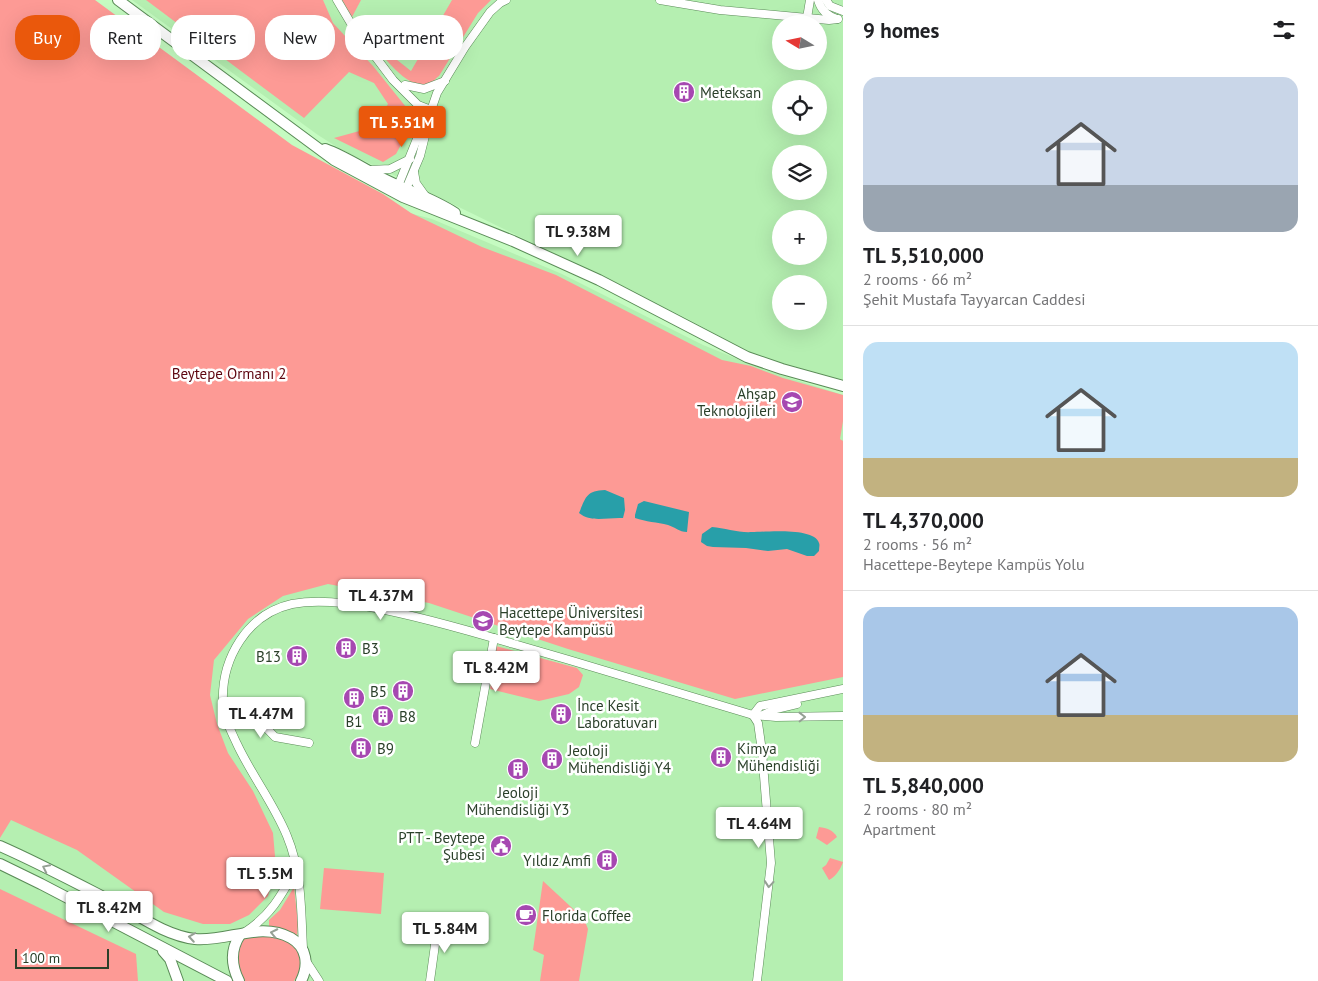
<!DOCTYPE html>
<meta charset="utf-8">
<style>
:root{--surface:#fff;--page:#f2f2f2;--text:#202124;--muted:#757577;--line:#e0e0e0;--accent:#ea580c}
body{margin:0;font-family:"PT Sans",sans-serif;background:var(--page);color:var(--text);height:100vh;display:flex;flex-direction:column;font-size:19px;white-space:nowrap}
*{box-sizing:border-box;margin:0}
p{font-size:16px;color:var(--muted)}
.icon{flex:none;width:28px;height:28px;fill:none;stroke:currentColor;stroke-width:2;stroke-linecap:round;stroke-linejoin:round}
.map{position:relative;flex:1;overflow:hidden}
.details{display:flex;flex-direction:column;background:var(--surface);width:475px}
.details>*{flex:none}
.guide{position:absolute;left:15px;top:15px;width:475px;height:45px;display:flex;gap:10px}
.needle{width:32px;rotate:280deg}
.fabs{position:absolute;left:772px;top:15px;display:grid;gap:10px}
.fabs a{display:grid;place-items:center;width:55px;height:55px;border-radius:50%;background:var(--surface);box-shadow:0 5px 20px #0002;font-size:25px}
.scale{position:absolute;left:15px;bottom:12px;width:94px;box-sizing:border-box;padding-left:5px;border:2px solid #2b402a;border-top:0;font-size:14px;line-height:18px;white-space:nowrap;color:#2b402a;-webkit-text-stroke:4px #fff;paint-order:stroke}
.price{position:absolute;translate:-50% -42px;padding:0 11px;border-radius:5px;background:#fff;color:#222;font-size:16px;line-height:32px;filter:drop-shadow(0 1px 2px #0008)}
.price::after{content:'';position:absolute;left:50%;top:30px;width:15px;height:11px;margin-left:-8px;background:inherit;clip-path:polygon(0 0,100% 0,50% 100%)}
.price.active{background:var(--accent);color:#fff}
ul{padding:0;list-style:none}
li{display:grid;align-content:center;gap:10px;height:265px;padding:0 20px}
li+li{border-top:1px solid var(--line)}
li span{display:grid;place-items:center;height:155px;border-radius:15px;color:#555}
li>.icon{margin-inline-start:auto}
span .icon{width:90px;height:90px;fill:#fffc;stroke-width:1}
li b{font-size:21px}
h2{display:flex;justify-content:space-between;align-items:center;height:60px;padding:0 20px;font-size:21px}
.tag{padding:0 18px;border-radius:20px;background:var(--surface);box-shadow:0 5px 20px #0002;font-size:18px;line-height:45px}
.tag.active{background:var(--accent);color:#fff}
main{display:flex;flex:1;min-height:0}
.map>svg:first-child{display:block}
</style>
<main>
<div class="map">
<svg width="843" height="981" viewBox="0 0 843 981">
<rect width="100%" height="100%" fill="#c5fbc1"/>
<g fill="#b5efb1" fill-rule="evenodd">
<path d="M132 0H843V383L767 362 686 318 340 149 318 135ZM781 24H819V61H781ZM781 89H819V126H781ZM781 154H819V191H781ZM781 219H819V256H781ZM781 284H819V321H781Z"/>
<path d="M306 186 432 219 562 274 703 345 765 370 843 395V981H0V838Z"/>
</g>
<g fill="#fd9a95">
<path d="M0 0H95L292 145 383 194 411 213 482 247 556 275 722 360 751 366 783 378 843 395V421L840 439 843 441V677L735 699 568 649 429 603 328 584 283 596 248 619 214 660 210 695 217 724 228 753 253 791 273 833 276 868 268 896 249 915 230 924H203L164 912 77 850 11 820 0 838Z"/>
<path d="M146 0H323L333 23 373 66 406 107 412 124 396 154 383 162 334 138 374 127 388 104 374 83 349 72 304 118Z"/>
<path d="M342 0H361L352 17Z"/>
<path d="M452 0H491L478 13 439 76C436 78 433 82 430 84 410 92 386 59 374 46L377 44 411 71Z"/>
<path d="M496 646 577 668 583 675 579 687 569 694 539 701 490 689Z"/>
<path d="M819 827C827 828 833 830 837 837L827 845 816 838Z"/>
<path d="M830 858 843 862C840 870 836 876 829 880L822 868 826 865Z"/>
<path d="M324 868 384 873 381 914 320 909Z"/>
<path d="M543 881 584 919 588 929 579 981H540L544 955 533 950Z"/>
<path d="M294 887 298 923 297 938 290 932 269 926V920L280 910Z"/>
<path d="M0 889 136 954 138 981H0Z"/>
<path d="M259 934C277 937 300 940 300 963 300 970 298 975 294 981H245C234 968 235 955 242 940Z"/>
</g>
<g fill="#289fa9">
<path d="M605 490 624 498 625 510 623 518C608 517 591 523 579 513 586 497 586 491 605 490Z"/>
<path d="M644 501 689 512 687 532C679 532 675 527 668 525 657 522 646 522 635 518V515L638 504Z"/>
<path d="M712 527C725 528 739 533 752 532 764 532 815 527 819 543 820 545 819 548 819 551L814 556H807L787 549 768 551 746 548 713 547 707 546 701 542 702 534Z"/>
</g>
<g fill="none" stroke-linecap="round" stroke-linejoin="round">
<g stroke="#5a8b57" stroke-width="9">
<g id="minor">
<path d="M337 0 353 27 393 80 418 105 431 110"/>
<path d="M660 0 720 10 829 20 838 19"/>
<path d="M818 0C821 10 827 16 837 19"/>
<path d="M826 0 830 6 843 11"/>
<path d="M807 18 810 0"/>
<path d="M405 85 424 89 445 81"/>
<path d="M370 170 390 169 410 159"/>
<path d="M414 172 416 183 426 197"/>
<path d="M398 186 421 129 426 125"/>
<path d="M406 189 420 156 425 136 426 125 437 93 465 47 490 12 500 3 506 0"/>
<path d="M223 703 250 711 275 737 309 743"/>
<path d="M753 715 758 723 762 751 771 863 757 981"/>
<path d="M753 715 760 706 843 689"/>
<path d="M763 715 776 709 797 704"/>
<path d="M475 743 494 638"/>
<path d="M245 932C271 915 281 896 296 869"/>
<path d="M303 948C301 911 302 872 287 836 274 804 252 776 237 744 231 731 224 718 223 703 221 659 247 614 292 604 318 599 345 603 370 607 419 616 467 630 514 644 594 667 674 691 753 715L776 717 843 716"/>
<path d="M306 961 319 981"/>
<path d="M430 981 438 923"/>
</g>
</g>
<g stroke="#5a8b57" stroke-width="12">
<g id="major">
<path d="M118 0 334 160 403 197 513 241 599 280 747 357 782 369 843 386"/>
<path d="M325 149C347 157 367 171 388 181 411 192 434 199 455 213"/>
<path d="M0 846C41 864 80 885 119 905 142 918 168 936 195 939 228 942 260 921 291 938 307 947 309 965 301 981"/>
<path d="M0 864 41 884 227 981"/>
<path d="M163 951 170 959 178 981"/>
<path d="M239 981C231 965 230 950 240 935"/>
</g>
</g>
<use href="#minor" stroke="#fff" stroke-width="8"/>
<use href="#major" stroke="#fff" stroke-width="10"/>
</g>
<defs><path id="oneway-chevron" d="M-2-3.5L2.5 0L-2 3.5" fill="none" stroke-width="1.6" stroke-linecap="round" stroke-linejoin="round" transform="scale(1.25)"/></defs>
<g stroke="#95a094">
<use href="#oneway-chevron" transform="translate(802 717) rotate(-1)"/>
<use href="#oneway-chevron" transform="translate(46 868) rotate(-154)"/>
<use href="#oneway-chevron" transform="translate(769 884) rotate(95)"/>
<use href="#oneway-chevron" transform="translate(274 933) rotate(-168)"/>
<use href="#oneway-chevron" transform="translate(192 937) rotate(-171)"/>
</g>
<defs>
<g id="building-disc" transform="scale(1.125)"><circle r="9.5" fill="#a648b1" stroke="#fff"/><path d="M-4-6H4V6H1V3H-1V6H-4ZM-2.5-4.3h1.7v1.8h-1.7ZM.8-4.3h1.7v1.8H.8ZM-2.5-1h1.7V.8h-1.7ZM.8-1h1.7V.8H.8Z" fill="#fff"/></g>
<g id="university-disc" transform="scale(1.125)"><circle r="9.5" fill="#a648b1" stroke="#fff"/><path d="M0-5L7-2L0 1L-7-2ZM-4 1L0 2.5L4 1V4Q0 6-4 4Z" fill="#fff"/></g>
<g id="civic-disc" transform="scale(1.125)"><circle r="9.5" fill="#a648b1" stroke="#fff"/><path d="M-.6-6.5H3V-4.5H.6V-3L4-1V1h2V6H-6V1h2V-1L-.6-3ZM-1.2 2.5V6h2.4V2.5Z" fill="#fff"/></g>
<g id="cafe-disc" transform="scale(1.125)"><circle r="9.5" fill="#a648b1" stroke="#fff"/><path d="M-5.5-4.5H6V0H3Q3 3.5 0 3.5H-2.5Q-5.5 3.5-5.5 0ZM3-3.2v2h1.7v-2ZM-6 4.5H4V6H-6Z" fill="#fff"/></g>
</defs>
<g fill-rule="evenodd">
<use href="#building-disc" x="684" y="92"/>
<use href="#university-disc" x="792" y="402"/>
<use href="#university-disc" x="483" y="621"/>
<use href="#building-disc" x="346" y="648"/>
<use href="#building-disc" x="297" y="656"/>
<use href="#building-disc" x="403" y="691"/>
<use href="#building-disc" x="354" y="698"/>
<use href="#building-disc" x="561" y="714"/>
<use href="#building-disc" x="383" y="716"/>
<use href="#building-disc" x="361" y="748"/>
<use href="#building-disc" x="721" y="757"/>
<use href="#building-disc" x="552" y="759"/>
<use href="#building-disc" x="518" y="769"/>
<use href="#civic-disc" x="501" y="846"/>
<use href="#building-disc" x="607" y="860"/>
<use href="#cafe-disc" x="526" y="915"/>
</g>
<g text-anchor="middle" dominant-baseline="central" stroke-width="5" stroke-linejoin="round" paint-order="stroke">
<g font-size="15" fill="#2b402a" stroke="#fff" text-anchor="start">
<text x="700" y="92">Meteksan</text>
<text x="776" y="393" text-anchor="end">Ahşap<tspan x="776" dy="17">Teknolojileri</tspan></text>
<text x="499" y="612">Hacettepe Üniversitesi<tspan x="499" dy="17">Beytepe Kampüsü</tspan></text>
<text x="362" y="648">B3</text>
<text x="281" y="656" text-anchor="end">B13</text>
<text x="387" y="691" text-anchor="end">B5</text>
<text x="577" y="705">İnce Kesit<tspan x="577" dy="17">Laboratuvarı</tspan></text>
<text x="399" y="716">B8</text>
<text x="354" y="721" text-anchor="middle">B1</text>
<text x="377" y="748">B9</text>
<text x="737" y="748">Kimya<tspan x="737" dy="17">Mühendisliği</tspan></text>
<text x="568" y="750">Jeoloji<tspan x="568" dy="17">Mühendisliği Y4</tspan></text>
<text x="518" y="792" text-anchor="middle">Jeoloji<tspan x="518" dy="17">Mühendisliği Y3</tspan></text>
<text x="485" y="837" text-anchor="end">PTT - Beytepe<tspan x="485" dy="17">Şubesi</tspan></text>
<text x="591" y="860" text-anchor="end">Yıldız Amfi</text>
<text x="542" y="915">Florida Coffee</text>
</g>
<g font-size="15" fill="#5e0610" stroke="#fff">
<text x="229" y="373">Beytepe Ormanı 2</text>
</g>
</g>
</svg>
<div class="fabs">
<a><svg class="needle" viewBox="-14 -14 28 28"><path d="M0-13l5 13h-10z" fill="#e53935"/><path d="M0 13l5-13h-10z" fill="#757577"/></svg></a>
<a><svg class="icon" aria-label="locate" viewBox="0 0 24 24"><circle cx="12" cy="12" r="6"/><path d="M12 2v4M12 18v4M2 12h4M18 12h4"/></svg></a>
<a><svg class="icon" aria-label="layers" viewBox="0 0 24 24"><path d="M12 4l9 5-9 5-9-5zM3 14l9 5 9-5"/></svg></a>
<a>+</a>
<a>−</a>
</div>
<div class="scale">100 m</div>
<b class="price active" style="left:402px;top:148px">TL 5.51M</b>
<b class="price" style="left:578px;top:257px">TL 9.38M</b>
<b class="price" style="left:381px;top:621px">TL 4.37M</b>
<b class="price" style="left:496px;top:693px">TL 8.42M</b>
<b class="price" style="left:261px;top:739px">TL 4.47M</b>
<b class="price" style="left:759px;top:849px">TL 4.64M</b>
<b class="price" style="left:265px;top:899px">TL 5.5M</b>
<b class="price" style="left:109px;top:933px">TL 8.42M</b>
<b class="price" style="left:445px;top:954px">TL 5.84M</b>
<div class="guide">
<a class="tag active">Buy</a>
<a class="tag">Rent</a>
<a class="tag">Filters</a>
<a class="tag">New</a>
<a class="tag">Apartment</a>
</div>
</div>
<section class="details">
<h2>9 homes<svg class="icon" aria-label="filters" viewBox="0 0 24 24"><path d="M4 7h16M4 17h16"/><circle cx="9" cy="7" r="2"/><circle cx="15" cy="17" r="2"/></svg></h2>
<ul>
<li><span style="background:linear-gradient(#c9d6e8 70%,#9aa5b1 0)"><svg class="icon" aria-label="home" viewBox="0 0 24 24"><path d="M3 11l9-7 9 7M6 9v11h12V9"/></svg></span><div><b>TL 5,510,000</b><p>2 rooms · 66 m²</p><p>Şehit Mustafa Tayyarcan Caddesi</p></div></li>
<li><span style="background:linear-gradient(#bfe0f5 75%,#c2b280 0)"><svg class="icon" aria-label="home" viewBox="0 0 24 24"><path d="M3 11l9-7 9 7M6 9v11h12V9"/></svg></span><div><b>TL 4,370,000</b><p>2 rooms · 56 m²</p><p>Hacettepe-Beytepe Kampüs Yolu</p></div></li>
<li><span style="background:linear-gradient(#a9c7e8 70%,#c2b280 0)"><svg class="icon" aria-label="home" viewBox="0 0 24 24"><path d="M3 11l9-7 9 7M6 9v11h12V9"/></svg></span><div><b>TL 5,840,000</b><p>2 rooms · 80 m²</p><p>Apartment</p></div></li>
</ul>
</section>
</main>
